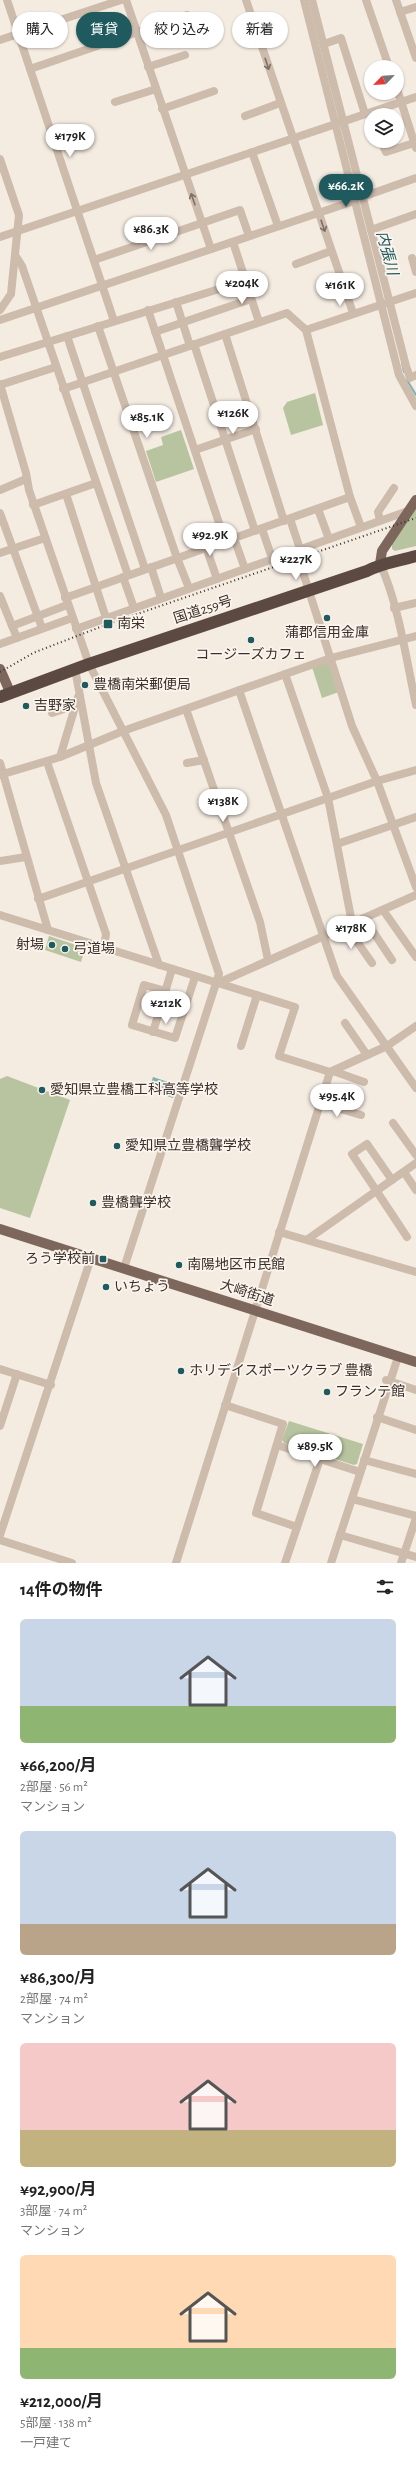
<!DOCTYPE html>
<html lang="ja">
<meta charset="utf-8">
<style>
:root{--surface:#fff;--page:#f2f2f2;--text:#222;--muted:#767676;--accent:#1f5a5e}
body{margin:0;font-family:"Alegreya Sans","Noto Sans JP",sans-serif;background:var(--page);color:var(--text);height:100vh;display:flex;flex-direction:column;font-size:15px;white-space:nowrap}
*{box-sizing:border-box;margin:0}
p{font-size:13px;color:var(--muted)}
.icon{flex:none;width:22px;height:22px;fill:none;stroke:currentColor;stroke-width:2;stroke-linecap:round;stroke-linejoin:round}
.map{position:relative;height:1563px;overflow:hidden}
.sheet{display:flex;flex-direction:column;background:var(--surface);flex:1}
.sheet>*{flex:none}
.hud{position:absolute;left:12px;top:12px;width:392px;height:36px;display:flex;gap:8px}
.needle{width:26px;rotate:245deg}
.controls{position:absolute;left:364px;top:60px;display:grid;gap:8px}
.controls a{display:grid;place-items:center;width:40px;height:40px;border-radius:50%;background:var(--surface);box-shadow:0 1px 3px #0004;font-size:20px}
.price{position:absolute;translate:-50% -34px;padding:0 9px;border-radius:14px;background:#fff;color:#222;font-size:13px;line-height:26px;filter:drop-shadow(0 1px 2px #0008)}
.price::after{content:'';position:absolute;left:50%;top:24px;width:12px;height:9px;margin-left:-6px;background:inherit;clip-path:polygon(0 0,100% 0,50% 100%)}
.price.current{background:var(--accent);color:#fff}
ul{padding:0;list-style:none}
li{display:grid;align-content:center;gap:8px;height:212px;padding:0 20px}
li span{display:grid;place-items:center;height:124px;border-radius:6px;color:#555}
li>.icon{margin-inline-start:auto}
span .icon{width:72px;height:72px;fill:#fffc;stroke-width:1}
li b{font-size:17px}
h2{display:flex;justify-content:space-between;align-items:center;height:48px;padding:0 20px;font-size:17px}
.chip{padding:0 14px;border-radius:18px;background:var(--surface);box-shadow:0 1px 3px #0004;font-size:14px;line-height:36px}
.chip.current{background:var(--accent);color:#fff}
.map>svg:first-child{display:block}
</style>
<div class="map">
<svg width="416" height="1563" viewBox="0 0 416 1563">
<rect width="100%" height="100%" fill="#f4ebe1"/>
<g fill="#b8c4a0">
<path d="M315 393 323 425 291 435 283 408 287 402Z"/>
<path d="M181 430 194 469 156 482 146 451 163 445 161 437Z"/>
<path d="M416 508V546L395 551 392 549V543Z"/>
<path d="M330 661 339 692 322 698 312 667Z"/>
<path d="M49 936 85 948 81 962 45 950Z"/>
<path d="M7 1076 70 1100 30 1218 0 1208V1079Z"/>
<path d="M289 1421 363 1444 357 1464 354 1465 284 1443 282 1440Z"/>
</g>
<path fill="#7fb0b2" d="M153 1077 177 1085 173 1098 149 1090Z"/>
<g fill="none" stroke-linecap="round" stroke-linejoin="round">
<g stroke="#7fb0b2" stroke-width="2">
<path d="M402 363 404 372"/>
<path d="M407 380 416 395"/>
</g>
<g stroke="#cdbbac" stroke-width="8">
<path d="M7 0 114 321"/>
<path d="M126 0 211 249"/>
<path d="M246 0 353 313"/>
<path d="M304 0 399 375 416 406"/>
<path d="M312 0 406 366 410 378 416 375"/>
<path d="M366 0 389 67"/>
<path d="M396 0 416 58"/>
<path d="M400 12 416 7"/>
<path d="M0 40 121 0"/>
<path d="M324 44 341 38 365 114"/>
<path d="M148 67 185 55"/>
<path d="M30 69 187 15"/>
<path d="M397 89 416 148"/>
<path d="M115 102 156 89"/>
<path d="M162 109 214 91"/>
<path d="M245 116 280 103"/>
<path d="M381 141 386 152 414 143"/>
<path d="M252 152 278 226"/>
<path d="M0 159 19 215 11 294 0 310"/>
<path d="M362 197 416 178"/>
<path d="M371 230 416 214"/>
<path d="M0 237 416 97"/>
<path d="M233 242 259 322"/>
<path d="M17 258 22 266 128 575"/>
<path d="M412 258 416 272"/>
<path d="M94 260 240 210 249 236"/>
<path d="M296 264 331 251"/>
<path d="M176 302 190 346"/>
<path d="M148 310 225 541"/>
<path d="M0 320 354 201"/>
<path d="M98 326 177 558 189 588"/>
<path d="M306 330 416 293"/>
<path d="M155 332 251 299"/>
<path d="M225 334 284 521"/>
<path d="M67 336 145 569"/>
<path d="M194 344 255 531"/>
<path d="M0 357 245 281"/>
<path d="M0 384 26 473 29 490 89 664 166 815 219 974 124 1268"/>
<path d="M0 385 56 367"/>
<path d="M63 389 287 313 306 330 350 497 361 527"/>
<path d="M195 450 256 429"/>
<path d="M0 490 26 479"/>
<path d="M66 494 106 618"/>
<path d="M33 505 96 483"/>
<path d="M318 509 329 539"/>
<path d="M0 513 42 628"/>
<path d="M290 519 300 549"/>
<path d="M380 520 378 512 394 488"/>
<path d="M262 529 272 558"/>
<path d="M234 538 245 569"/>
<path d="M206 547 217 579"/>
<path d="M0 553 45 538"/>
<path d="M380 564C398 601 407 663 416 705"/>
<path d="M301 566 352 726 377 781 416 887"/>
<path d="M151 567 161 598"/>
<path d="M123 577 134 608"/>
<path d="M0 596 17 638"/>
<path d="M65 598 350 497"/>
<path d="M394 608 416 603"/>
<path d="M12 626 67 605"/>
<path d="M76 629 408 511"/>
<path d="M0 644 72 618"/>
<path d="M75 669 96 783 159 965"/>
<path d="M285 674 328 798 352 923"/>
<path d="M239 690 337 976 416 1088"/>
<path d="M186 709 260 922 268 960"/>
<path d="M52 713 76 705"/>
<path d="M60 757 78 697"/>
<path d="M47 762 106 934 104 948"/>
<path d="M0 763 48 930"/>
<path d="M187 763 204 760"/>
<path d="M0 775 60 757 123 731 331 658 416 636"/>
<path d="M337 844 416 817"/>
<path d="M0 861 26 857"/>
<path d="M38 899 377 781 416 770"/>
<path d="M383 910 416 957"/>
<path d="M0 915 295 1007 279 1056 330 1072 387 1046 416 1026"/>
<path d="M364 918 392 960"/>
<path d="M346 926 372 963"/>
<path d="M218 983 416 895"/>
<path d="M166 991 144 985 132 1025 175 1038 195 977"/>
<path d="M345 1023 367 1055"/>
<path d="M153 1032 172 969"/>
<path d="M241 1046 257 995"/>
<path d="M333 1071 364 1082"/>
<path d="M320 1103 361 1115"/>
<path d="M393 1123 416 1155"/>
<path d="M404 1172 416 1190"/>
<path d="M392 1180 367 1144 352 1154 407 1237"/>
<path d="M279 1232 416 1272"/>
<path d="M308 1239 416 1163"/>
<path d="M0 1369 51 1385"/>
<path d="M386 1380 416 1390"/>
<path d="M225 1405 283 1424 256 1513 297 1527"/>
<path d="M377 1417 416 1430"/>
<path d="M0 1426 17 1374"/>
<path d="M277 1445 360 1472"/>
<path d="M364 1460 416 1474"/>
<path d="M352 1499 416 1516"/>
<path d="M0 1535 91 1258"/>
<path d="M340 1535 416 1557"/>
<path d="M0 1540 72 1563"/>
<path d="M176 1563 330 1072"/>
<path d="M285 1563 320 1459"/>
<path d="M331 1563 398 1357"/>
<path d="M401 1563 416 1518"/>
</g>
<g stroke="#7d675c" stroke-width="10">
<path d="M380 564 382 551 416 500"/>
<path d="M0 669 10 692"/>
<path d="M0 1229 416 1362"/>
</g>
<path stroke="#5c4a42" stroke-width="12" d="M0 697 89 664 367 571C382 563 399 561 416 556"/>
<path stroke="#3b302b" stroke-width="2" stroke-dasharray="1 3" stroke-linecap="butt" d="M0 672 33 653 108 624 416 518"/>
</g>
<defs><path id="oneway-shaft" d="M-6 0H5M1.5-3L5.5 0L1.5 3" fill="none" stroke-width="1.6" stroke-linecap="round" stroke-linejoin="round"/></defs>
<g stroke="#7d6f65">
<use href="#oneway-shaft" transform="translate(267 64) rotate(72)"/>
<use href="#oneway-shaft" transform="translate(193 199) rotate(-109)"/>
<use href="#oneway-shaft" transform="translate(323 226) rotate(71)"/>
</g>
<g fill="#1f5a5e" stroke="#fbf5ee" stroke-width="1.5">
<circle cx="327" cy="618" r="4"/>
<rect x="103" y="619" width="10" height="10" rx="2"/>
<circle cx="251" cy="640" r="4"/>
<circle cx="85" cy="685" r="4"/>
<circle cx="26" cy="706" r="4"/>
<circle cx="52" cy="945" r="4"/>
<circle cx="65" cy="949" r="4"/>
<circle cx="42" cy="1090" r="4"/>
<circle cx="117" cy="1146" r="4"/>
<circle cx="93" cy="1203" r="4"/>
<rect x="99" y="1255" width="8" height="8" rx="2"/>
<circle cx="179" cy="1265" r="4"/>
<circle cx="106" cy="1287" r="4"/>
<circle cx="181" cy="1371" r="4"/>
<circle cx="327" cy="1392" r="4"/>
</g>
<g text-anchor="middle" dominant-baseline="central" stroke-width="3.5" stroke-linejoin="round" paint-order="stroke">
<g font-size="14" fill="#3b302b" stroke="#fbf5ee">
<text transform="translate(203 610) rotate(-18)">国道259号</text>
<text transform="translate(247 1293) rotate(18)">大崎街道</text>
</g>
<g font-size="14" fill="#3b302b" stroke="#fbf5ee" text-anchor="start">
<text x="117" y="624">南栄</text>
<text x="327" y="633" text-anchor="middle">蒲郡信用金庫</text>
<text x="251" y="655" text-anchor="middle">コージーズカフェ</text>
<text x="93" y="685">豊橋南栄郵便局</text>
<text x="34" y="706">吉野家</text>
<text x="44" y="945" text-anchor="end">射場</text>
<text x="73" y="949">弓道場</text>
<text x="50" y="1090">愛知県立豊橋工科高等学校</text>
<text x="125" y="1146">愛知県立豊橋聾学校</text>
<text x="101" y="1203">豊橋聾学校</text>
<text x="95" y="1259" text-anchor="end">ろう学校前</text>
<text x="187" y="1265">南陽地区市民館</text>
<text x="114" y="1287">いちょう</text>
<text x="189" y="1371">ホリデイスポーツクラブ 豊橋</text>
<text x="335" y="1392">フランテ館</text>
</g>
<g font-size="15" font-style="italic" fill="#1f5a5e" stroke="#fbf5ee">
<text transform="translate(387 253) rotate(75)">内張川</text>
</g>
</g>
</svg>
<div class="controls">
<a><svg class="needle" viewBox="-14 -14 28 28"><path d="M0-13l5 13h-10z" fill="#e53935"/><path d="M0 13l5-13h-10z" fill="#767676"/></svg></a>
<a><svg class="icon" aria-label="layers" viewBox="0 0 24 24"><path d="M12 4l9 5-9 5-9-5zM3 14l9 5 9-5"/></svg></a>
</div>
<b class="price" style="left:70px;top:158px">¥179K</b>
<b class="price current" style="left:346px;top:208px">¥66.2K</b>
<b class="price" style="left:151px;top:251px">¥86.3K</b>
<b class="price" style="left:242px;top:305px">¥204K</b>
<b class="price" style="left:340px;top:307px">¥161K</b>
<b class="price" style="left:233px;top:435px">¥126K</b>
<b class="price" style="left:147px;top:439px">¥85.1K</b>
<b class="price" style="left:210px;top:557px">¥92.9K</b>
<b class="price" style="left:296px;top:581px">¥227K</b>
<b class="price" style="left:223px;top:823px">¥138K</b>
<b class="price" style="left:351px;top:950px">¥178K</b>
<b class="price" style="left:166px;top:1025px">¥212K</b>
<b class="price" style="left:337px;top:1118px">¥95.4K</b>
<b class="price" style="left:315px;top:1468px">¥89.5K</b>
<div class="hud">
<a class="chip">購入</a>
<a class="chip current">賃貸</a>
<a class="chip">絞り込み</a>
<a class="chip">新着</a>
</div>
</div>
<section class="sheet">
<h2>14件の物件<svg class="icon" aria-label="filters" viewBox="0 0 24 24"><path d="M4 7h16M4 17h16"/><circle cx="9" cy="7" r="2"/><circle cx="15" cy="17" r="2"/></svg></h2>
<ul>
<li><span style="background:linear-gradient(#c9d6e8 70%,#8fb573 0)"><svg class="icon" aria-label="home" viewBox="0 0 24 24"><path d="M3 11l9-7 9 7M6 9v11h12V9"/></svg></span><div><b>¥66,200/月</b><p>2部屋 · 56 m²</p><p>マンション</p></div></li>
<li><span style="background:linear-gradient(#c9d6e8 75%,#b9a48a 0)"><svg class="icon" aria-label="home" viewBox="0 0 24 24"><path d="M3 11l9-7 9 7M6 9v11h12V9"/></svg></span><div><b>¥86,300/月</b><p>2部屋 · 74 m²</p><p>マンション</p></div></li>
<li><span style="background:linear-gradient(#f6c9c9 70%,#c2b280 0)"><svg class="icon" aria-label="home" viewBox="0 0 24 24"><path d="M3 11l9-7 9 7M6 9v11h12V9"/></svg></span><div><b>¥92,900/月</b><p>3部屋 · 74 m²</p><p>マンション</p></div></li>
<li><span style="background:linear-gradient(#ffd9b3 75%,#8fb573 0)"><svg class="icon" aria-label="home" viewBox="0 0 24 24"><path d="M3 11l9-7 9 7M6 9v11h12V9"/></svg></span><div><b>¥212,000/月</b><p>5部屋 · 138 m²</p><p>一戸建て</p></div></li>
</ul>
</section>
